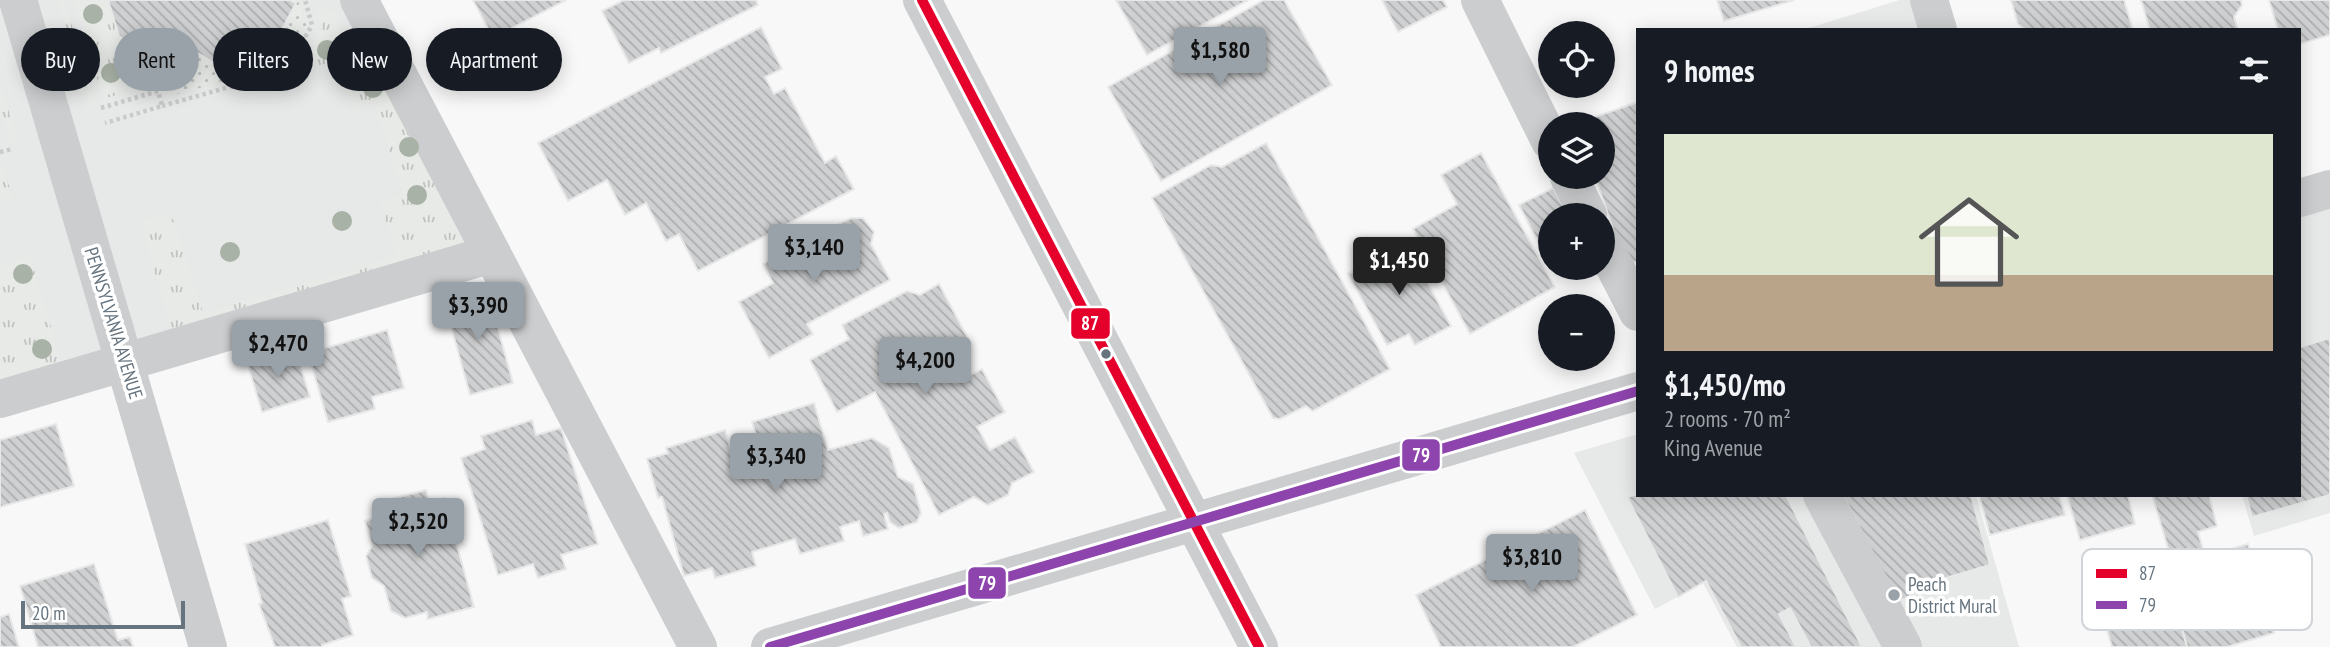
<!DOCTYPE html>
<meta charset="utf-8">
<style>
:root{--surface:#171b24;--page:#242831;--text:#f1f3f6;--muted:#9ea1a6;--accent:#99a2a9}
body{margin:0;font-family:"PT Sans Narrow",sans-serif;background:var(--page);color:var(--text);height:100vh;display:flex;flex-direction:column;font-size:26px;white-space:nowrap}
*{box-sizing:border-box;margin:0}
p{font-size:23px;color:var(--muted)}
.icon{flex:none;width:38px;height:38px;fill:none;stroke:currentColor;stroke-width:2;stroke-linecap:round;stroke-linejoin:round}
.map{position:relative;flex:1;overflow:hidden}
.sheet{position:absolute;left:1636px;top:28px;width:665px;height:469px;display:flex;flex-direction:column;background:var(--surface);border-radius:0px;box-shadow:0 4px 18px #0003}
.sheet>*{flex:none}
.guide{position:absolute;left:21px;top:28px;width:665px;height:63px;display:flex;gap:14px}
.fabs{position:absolute;left:1538px;top:21px;display:grid;gap:14px}
.fabs a{display:grid;place-items:center;width:77px;height:77px;border-radius:50%;background:var(--surface);box-shadow:0 4px 18px #0003;font-size:35px}
.scale{position:absolute;left:21px;bottom:18px;width:164px;box-sizing:border-box;padding-left:7px;border:4px solid #66747f;border-top:0;font-size:19px;line-height:24px;white-space:nowrap;color:#66747f;-webkit-text-stroke:5px #fff;paint-order:stroke}
.price{position:absolute;translate:-50% -60px;padding:0 16px;border-radius:7px;background:var(--accent);color:#111;font-size:23px;line-height:46px;filter:drop-shadow(0 2px 4px #0008)}
.price::after{content:'';position:absolute;left:50%;top:42px;width:21px;height:16px;margin-left:-10px;background:inherit;clip-path:polygon(0 0,100% 0,50% 100%)}
.price.current{background:#222;color:#fff}
ul{padding:0;list-style:none}
li{display:grid;align-content:center;gap:14px;height:371px;padding:0 28px}
li span{display:grid;place-items:center;height:217px;border-radius:0px;color:#555}
li>.icon{margin-inline-start:auto}
span .icon{width:126px;height:126px;fill:#fffc;stroke-width:1}
li b{font-size:30px}
h2{display:flex;justify-content:space-between;align-items:center;height:84px;padding:0 28px;font-size:30px}
.chip{padding:0 24px;border-radius:32px;background:var(--surface);box-shadow:0 4px 18px #0003;font-size:24px;line-height:63px}
.chip.current{background:var(--accent);color:#111}
.map>svg:first-child{display:block}
</style>
<div class="map">
<svg width="2330" height="647" viewBox="0 0 2330 647">
<defs>
<pattern id="grass-tufts" width="24" height="20" patternUnits="userSpaceOnUse" patternTransform="scale(1.75)"><rect width="24" height="20" fill="#e7eae6"/><path d="M3 7l-1-3M5 7V3M7 7l1-3M15 17l-1-3M17 17v-4M19 17l1-3" fill="none" stroke="#bfc2c0"/></pattern>
<pattern id="garden-dots" width="8" height="8" patternUnits="userSpaceOnUse" patternTransform="scale(1.75)"><rect width="8" height="8" fill="#e7eae6"/><path d="M2 2h.1M6 6h.1" fill="none" stroke="#bfc2c0" stroke-width="1.8" stroke-linecap="round"/></pattern>
<pattern id="building-back-hatch" width="6" height="6" patternUnits="userSpaceOnUse" patternTransform="scale(1.75)"><rect width="6" height="6" fill="#cfd0d1"/><path d="M-1 5l2 2M0 0l6 6M5-1l2 2" fill="none" stroke="#acadaf"/></pattern>
</defs>
<rect width="100%" height="100%" fill="#f8f8f8"/>
<g fill="#e7e8e8">
<path d="M0 0H366L491 235 0 379Z"/>
<path d="M1900 0H1939L1948 30H1802Z"/>
<path d="M2330 198V513L2254 536 2242 495H2300V206Z"/>
<path d="M1638 434V495H1976L2019 647H1737L1703 583 1655 609 1574 453Z"/>
</g>
<g fill="url(#grass-tufts)">
<path d="M57 0H64L96 104 89 110Z"/>
<path d="M74 0H108L119 36 139 48 150 85 103 99Z"/>
<path d="M313 3 336 13 353 63 376 55 468 242 171 329 140 222C152 218 163 213 175 221L203 313 397 256 380 201 402 194 375 103 354 109 339 60 296 72 322 27Z"/>
<path d="M0 82 17 139 11 144 0 108Z"/>
<path d="M3 165 13 200 0 204V166Z"/>
<path d="M30 256 61 361 0 379V266Z"/>
</g>
<path fill="url(#garden-dots)" d="M290 0H300L307 24 284 64 167 97 163 82 188 73 179 41 229 72 265 62 296 4Z"/>
<g fill="url(#building-back-hatch)" stroke="#e8e8e8" stroke-width="2">
<path d="M108 0H290L296 3 265 62 229 72 173 38 139 48 119 36Z"/>
<path d="M473 0H566L493 38Z"/>
<path d="M624 0H756L758 5 661 53 659 48 629 63 602 11Z"/>
<path d="M1116 0H1248L1147 55Z"/>
<path d="M1264 0H1284L1332 85 1161 181 1108 87Z"/>
<path d="M1382 0H1443L1447 7 1398 32Z"/>
<path d="M1717 0H1794L1724 21Z"/>
<path d="M2011 0H2124L2133 30H2026L2018 24Z"/>
<path d="M2141 0H2241L2242 5 2234 17 2238 30H2150Z"/>
<path d="M2269 0H2330V35L2300 44V30H2278Z"/>
<path d="M761 27 782 69 765 77 774 94 785 88 825 163 836 156 854 189 698 271 679 234 666 241 646 203 625 215 607 180 568 201 538 143Z"/>
<path d="M1638 102V261L1626 265 1595 177H1603V124L1577 123Z"/>
<path d="M1266 143 1390 369 1313 411 1306 406 1280 419 1273 418 1152 198 1211 165 1222 167Z"/>
<path d="M1481 153 1555 287 1470 334 1413 229 1457 204 1441 175Z"/>
<path d="M1553 188 1568 215H1550V265L1519 205Z"/>
<path d="M851 218H863L874 232 871 244 890 280 807 324 813 334 769 358 739 302 773 283 763 264Z"/>
<path d="M1406 243 1451 326 1415 345 1409 334 1387 345 1348 274Z"/>
<path d="M939 284 971 344 942 358 955 383 982 369 1005 412 977 427 990 450 1015 437 1034 472 1012 483 1008 495 988 505 974 497 939 515 875 392 837 412 810 360 849 339 842 325 907 291 920 295Z"/>
<path d="M487 289 513 383 470 395 444 301Z"/>
<path d="M387 330 404 388 372 397 375 409 328 422 308 353Z"/>
<path d="M2330 338V495L2252 517 2246 495H2300V347Z"/>
<path d="M295 348 310 397 262 412 247 362Z"/>
<path d="M814 403 828 450 872 438 889 448 898 477 913 484 921 513 917 522 899 528 890 522 887 513 884 514 888 529 863 536 859 521 840 527 844 541 800 554 795 539 752 552 756 566 715 578 712 568 684 576 662 497 658 498 647 459 668 453 666 448 725 430 738 475 766 467 752 422Z"/>
<path d="M532 420 536 435 561 428 598 544 561 555 566 569 538 578 533 564 498 575 461 458 485 449 481 436Z"/>
<path d="M56 424 74 486 0 507V440Z"/>
<path d="M426 490 429 502 444 498 474 607 428 619 427 612 405 618 391 611 384 586 372 578 366 556 372 546 365 521 387 514 383 501Z"/>
<path d="M1638 494 1786 495 1862 647H1811L1790 608 1779 614 1796 647H1741L1706 581 1678 597 1627 497Z"/>
<path d="M1843 495H1971L1990 565 1912 588 1914 596 1897 601Z"/>
<path d="M1979 495H2059L2065 515 1990 535Z"/>
<path d="M2067 495H2128L2135 524 2080 540Z"/>
<path d="M2152 495H2209L2217 526 2198 532 2205 556 2173 565Z"/>
<path d="M1585 510 1637 615 1573 647H1441L1416 595Z"/>
<path d="M328 520 351 596 342 599 353 635 322 645V647H275L259 604 262 603 245 544Z"/>
<path d="M2248 544 2274 633 2227 647H2187L2172 593 2209 582 2202 557Z"/>
<path d="M94 564 118 640 130 637 133 647H38L20 586Z"/>
<path d="M2172 593 2187 647H2112L2102 613Z"/>
<path d="M9 614 19 647H0V617Z"/>
</g>
<g fill="none" stroke-linecap="round" stroke-linejoin="round">
<g stroke="#c9cacb" stroke-width="4.5" stroke-dasharray="3.5 3.5" stroke-linecap="butt">
<path d="M162 106 286 71 312 25 305 0"/>
<path d="M101 108 158 91 162 106 105 123"/>
<path d="M0 152 13 149"/>
</g>
<g stroke="#cbcdce" stroke-width="38">
<path d="M18 0 208 647"/>
<path d="M359 0 698 647"/>
<path d="M922 0 1259 647"/>
<path d="M1480 0 1550 141"/>
<path d="M1929 0 1938 30"/>
<path d="M1569 177 1588 215"/>
<path d="M2300 198 2330 189"/>
<path d="M1603 244 1638 312"/>
<path d="M0 399 492 254"/>
<path d="M1822 495 1903 647"/>
<path d="M770 647 1638 391"/>
</g>
<g stroke="#fff" stroke-width="16">
<path id="bus-1" d="M922 0 1259 647"/>
</g>
<g stroke="#fff" stroke-width="16">
<path id="bus-2" d="M770 647 1638 391"/>
</g>
<use href="#bus-1" stroke="#e4002b" stroke-width="10"/>
<use href="#bus-2" stroke="#8e44ad" stroke-width="10"/>
</g>
<g fill="#a9b2a7">
<circle cx="93" cy="14" r="10"/>
<circle cx="327" cy="50" r="10"/>
<circle cx="111" cy="73" r="10"/>
<circle cx="373" cy="88" r="10"/>
<circle cx="409" cy="147" r="10"/>
<circle cx="417" cy="195" r="10"/>
<circle cx="342" cy="221" r="10"/>
<circle cx="230" cy="252" r="10"/>
<circle cx="23" cy="274" r="10"/>
<circle cx="42" cy="349" r="10"/>
</g>
<circle fill="#66747f" stroke="#fff" stroke-width="2.5" cx="1106" cy="354" r="6"/>
<circle fill="#99a2a9" stroke="#fff" stroke-width="2.5" cx="1894" cy="595" r="7"/>
<g text-anchor="middle" dominant-baseline="central" stroke-width="7" stroke-linejoin="round" paint-order="stroke">
<g font-size="19" fill="#66747f" stroke="#fff">
<text transform="translate(114 323) rotate(73)">PENNSYLVANIA AVENUE</text>
</g>
<g font-size="19" fill="#66747f" stroke="#fff" text-anchor="start">
<text x="1908" y="584">Peach<tspan x="1908" dy="22">District Mural</tspan></text>
</g>
</g>
<rect x="2082" y="549" width="230" height="81" rx="10" fill="#fff" stroke="#d1d5d9" stroke-width="2"/>
<rect x="2096" y="569" width="31" height="9" fill="#e4002b"/>
<rect x="2096" y="601" width="31" height="8" fill="#8e44ad"/>
<g font-size="19" fill="#66747f">
<text x="2139" y="580">87</text>
<text x="2139" y="612">79</text>
</g>
<g stroke="#fff" stroke-width="2.5">
<rect x="1070" y="307" width="41" height="33" rx="7" fill="#e4002b"/>
<rect x="1401" y="438" width="40" height="34" rx="7" fill="#8e44ad"/>
<rect x="967" y="566" width="40" height="34" rx="7" fill="#8e44ad"/>
</g>
<g font-size="19" text-anchor="middle" font-weight="bold" fill="#fff">
<text x="1090" y="330">87</text>
<text x="1421" y="462">79</text>
<text x="987" y="590">79</text>
</g>
</svg>
<div class="fabs">
<a><svg class="icon" aria-label="locate" viewBox="0 0 24 24"><circle cx="12" cy="12" r="6"/><path d="M12 2v4M12 18v4M2 12h4M18 12h4"/></svg></a>
<a><svg class="icon" aria-label="layers" viewBox="0 0 24 24"><path d="M12 4l9 5-9 5-9-5zM3 14l9 5 9-5"/></svg></a>
<a>+</a>
<a>−</a>
</div>
<div class="scale">20 m</div>
<b class="price" style="left:1220px;top:87px">$1,580</b>
<b class="price" style="left:814px;top:284px">$3,140</b>
<b class="price current" style="left:1399px;top:297px">$1,450</b>
<b class="price" style="left:478px;top:342px">$3,390</b>
<b class="price" style="left:278px;top:380px">$2,470</b>
<b class="price" style="left:925px;top:397px">$4,200</b>
<b class="price" style="left:776px;top:493px">$3,340</b>
<b class="price" style="left:418px;top:558px">$2,520</b>
<b class="price" style="left:1532px;top:594px">$3,810</b>
<div class="guide">
<a class="chip">Buy</a>
<a class="chip current">Rent</a>
<a class="chip">Filters</a>
<a class="chip">New</a>
<a class="chip">Apartment</a>
</div>
<section class="sheet">
<h2>9 homes<svg class="icon" aria-label="filters" viewBox="0 0 24 24"><path d="M4 7h16M4 17h16"/><circle cx="9" cy="7" r="2"/><circle cx="15" cy="17" r="2"/></svg></h2>
<ul>
<li><span style="background:linear-gradient(#dfe7d0 65%,#b9a48a 0)"><svg class="icon" aria-label="home" viewBox="0 0 24 24"><path d="M3 11l9-7 9 7M6 9v11h12V9"/></svg></span><div><b>$1,450/mo</b><p>2 rooms · 70 m²</p><p>King Avenue</p></div></li>
</ul>
</section>
</div>
